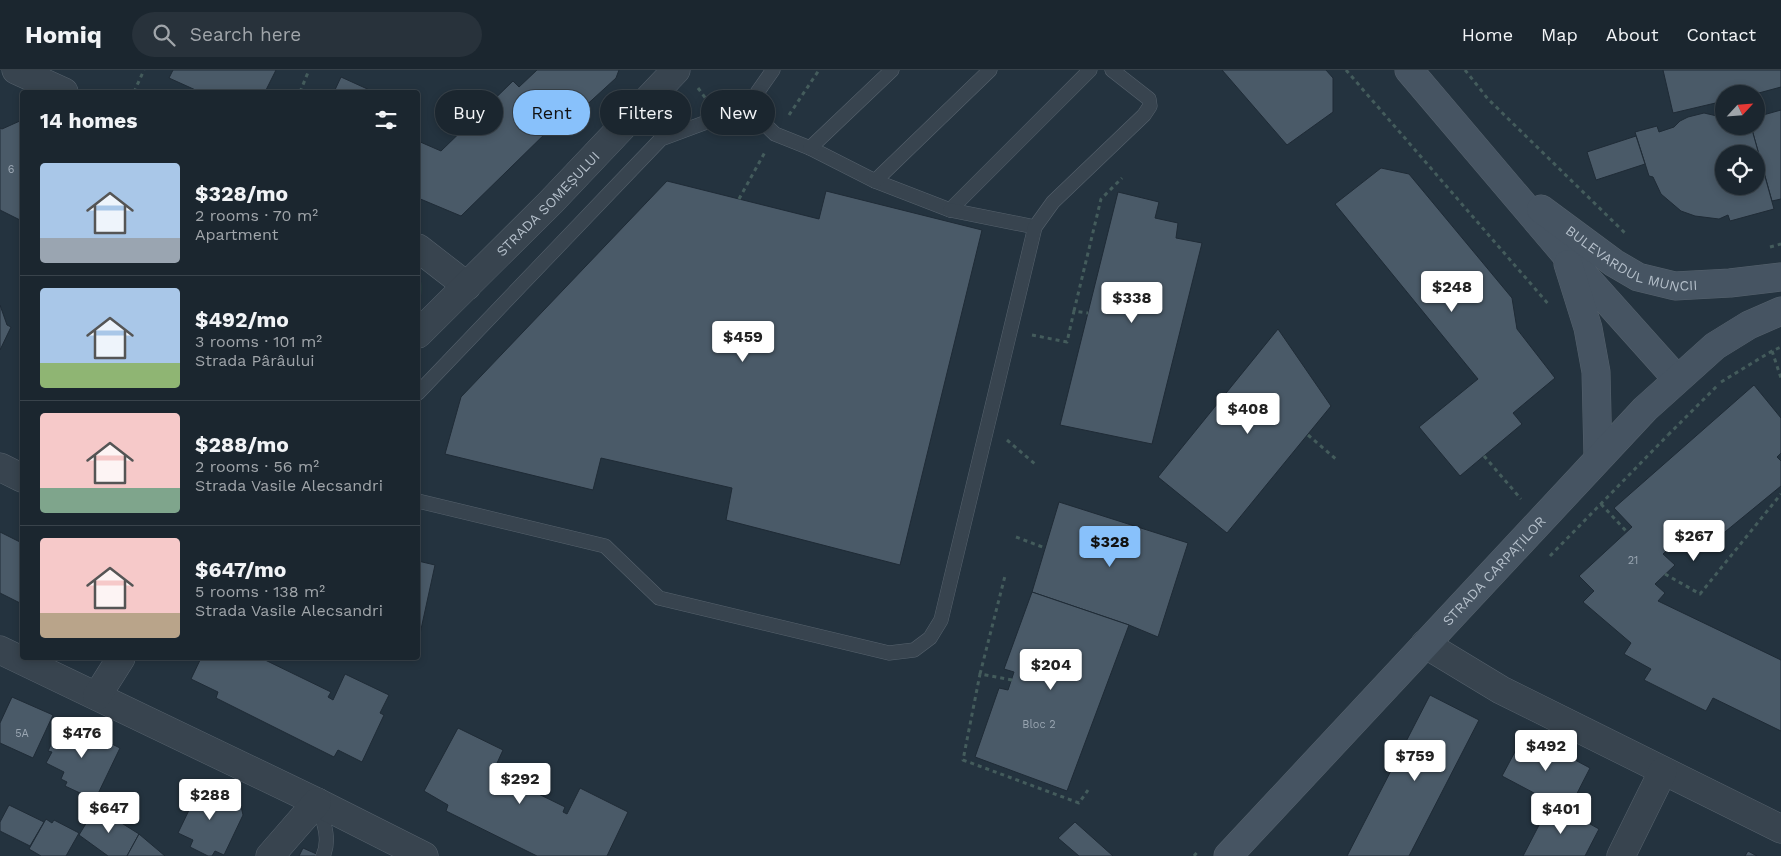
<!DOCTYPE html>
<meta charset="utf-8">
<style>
:root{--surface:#1b262f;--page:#28323b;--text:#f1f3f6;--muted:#a0a5aa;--line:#39434b;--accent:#88c1fb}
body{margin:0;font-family:"Work Sans",sans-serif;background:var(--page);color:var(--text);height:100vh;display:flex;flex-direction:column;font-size:19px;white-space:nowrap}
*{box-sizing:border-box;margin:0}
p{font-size:16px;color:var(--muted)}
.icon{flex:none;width:28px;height:28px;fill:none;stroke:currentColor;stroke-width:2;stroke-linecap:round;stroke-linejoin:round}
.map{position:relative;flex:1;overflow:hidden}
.details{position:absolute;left:20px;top:20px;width:400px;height:570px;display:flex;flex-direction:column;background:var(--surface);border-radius:5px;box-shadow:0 2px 8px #0003,0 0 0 1px var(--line)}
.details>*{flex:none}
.top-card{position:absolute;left:435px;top:20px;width:475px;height:45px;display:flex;gap:10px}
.needle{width:32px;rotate:64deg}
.controls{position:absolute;left:1715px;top:15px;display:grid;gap:10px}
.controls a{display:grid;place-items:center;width:50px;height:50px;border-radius:50%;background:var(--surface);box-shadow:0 2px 8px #0003,0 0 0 1px var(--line);font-size:25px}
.price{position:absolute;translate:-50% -42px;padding:0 11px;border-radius:5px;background:#fff;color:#222;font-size:16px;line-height:32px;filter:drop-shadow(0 1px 2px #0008)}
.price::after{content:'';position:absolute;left:50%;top:30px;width:15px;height:11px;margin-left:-8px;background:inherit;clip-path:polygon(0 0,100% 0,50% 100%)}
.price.active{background:var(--accent);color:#111}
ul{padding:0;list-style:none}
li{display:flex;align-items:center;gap:15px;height:125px;padding:0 20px}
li+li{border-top:1px solid var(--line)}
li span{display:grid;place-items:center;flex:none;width:140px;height:100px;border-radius:5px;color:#555}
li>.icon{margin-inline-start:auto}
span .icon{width:60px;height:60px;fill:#fffc;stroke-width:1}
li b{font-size:21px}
h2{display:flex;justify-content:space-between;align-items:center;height:60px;padding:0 20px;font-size:21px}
.tag{padding:0 18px;border-radius:22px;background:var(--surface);box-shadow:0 2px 8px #0003,0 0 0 1px var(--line);font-size:18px;line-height:45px}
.tag.active{background:var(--accent);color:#111}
header{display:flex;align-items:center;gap:30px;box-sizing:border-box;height:70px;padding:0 25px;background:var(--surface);border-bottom:1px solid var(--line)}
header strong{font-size:24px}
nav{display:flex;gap:28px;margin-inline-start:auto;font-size:18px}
.search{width:350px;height:45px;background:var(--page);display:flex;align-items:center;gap:12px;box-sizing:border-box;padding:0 18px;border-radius:28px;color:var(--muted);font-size:19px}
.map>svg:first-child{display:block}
</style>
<header>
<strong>Homiq</strong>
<div class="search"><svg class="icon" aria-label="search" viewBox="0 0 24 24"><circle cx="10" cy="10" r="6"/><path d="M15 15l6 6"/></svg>Search here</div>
<nav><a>Home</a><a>Map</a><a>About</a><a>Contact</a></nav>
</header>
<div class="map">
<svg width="1781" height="786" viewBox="0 0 1781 786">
<rect width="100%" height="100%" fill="#24333f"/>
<path fill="#264040" d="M418 204C424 215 422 224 418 237Z"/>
<g fill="#4a5a68" stroke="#1f2b36" fill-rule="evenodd">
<path d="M173 0H276L265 22H200L169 8Z"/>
<path d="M537 0H619L616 8 557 62 552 57 461 146 418 128V71L441 81 513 11 519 17Z"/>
<path d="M1222 0H1326L1333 8V42L1287 75Z"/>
<path d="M1663 0H1781V17L1755 24H1724V31L1673 43Z"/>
<path d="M341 7 374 22H334Z"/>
<path d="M1781 40V129L1772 131 1751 56H1756V47Z"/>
<path d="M1704 43 1717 46 1724 44V56H1751L1774 139 1730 151 1728 145 1719 149 1695 146 1681 141 1661 124 1653 107 1649 106 1635 62 1657 56 1659 62 1674 57 1680 51 1688 47ZM1724 84H1756V116H1724Z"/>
<path d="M22 50V151L0 140V58L2 59Z"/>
<path d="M1636 66 1645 94 1596 110 1587 82Z"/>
<path d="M1381 98 1409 104 1512 228 1517 259 1555 308 1513 343 1522 354 1460 406 1419 357 1478 309 1335 134Z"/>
<path d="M667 111 819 149 826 121 982 160 900 495 726 450 732 418 601 388 593 420 445 384 461 327Z"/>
<path d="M1118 122 1159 132 1155 148 1178 153 1176 168 1202 173 1152 374 1060 355Z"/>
<path d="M0 235 7 255 11 257 0 280Z"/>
<path d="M1278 259 1331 336 1227 463 1158 407Z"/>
<path d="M1754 315 1781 348V383L1777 387 1781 391V416L1698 484 1682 467 1663 484 1675 495 1655 514 1665 523 1658 531 1781 590V661L1713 628 1706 641 1644 610 1651 599 1624 584 1631 573 1583 532 1594 521 1579 506 1632 457 1614 438Z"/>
<path d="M1059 432 1188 473 1158 567 1129 555 1032 522Z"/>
<path d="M0 462 22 473V534L0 523Z"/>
<path d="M418 491 435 495 418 573Z"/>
<path d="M1032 522 1129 555 1067 721 975 687 999 618 1008 620 1014 602 1004 599Z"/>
<path d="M201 588H257L259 591 261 588 331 622 328 627 333 630 345 604 389 625 380 643 384 645 362 692 338 680 334 687 216 628 218 622 191 609Z"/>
<path d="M1430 625 1479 650 1409 786H1347Z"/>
<path d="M12 627 53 645 33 688 0 673V653Z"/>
<path d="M63 650 120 678 95 730 65 716 67 712 61 709 64 702 46 693 52 682 48 681Z"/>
<path d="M458 658 503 680 492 704 499 708 500 705 565 737 563 742 567 744 580 718 628 742 607 786H537L446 741 448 735 424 721Z"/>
<path d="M1525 663 1590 698 1568 741 1502 706Z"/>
<path d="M194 713 241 736 243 745 224 785 215 781 212 786H208L190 777 193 770 178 763 191 736 184 733Z"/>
<path d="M1551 732 1599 759 1585 786H1523Z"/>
<path d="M9 735 44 752 30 776 0 761V752Z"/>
<path d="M96 737 139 764 127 786H108L79 765Z"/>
<path d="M46 749 52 753 54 750 79 763 66 786H41L29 779Z"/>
<path d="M1075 752 1113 786H1079L1058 768Z"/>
<path d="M139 764 165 786H127Z"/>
<path d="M303 778 321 786H299Z"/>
<path d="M1748 781 1757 786H1745Z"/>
</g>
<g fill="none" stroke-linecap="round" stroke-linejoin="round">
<g stroke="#56626d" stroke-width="15">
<g id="service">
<path d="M773 0 747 37 775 64 810 78 875 111 950 140 1090 0"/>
<path d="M810 78 892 0"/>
<path d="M875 111 990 0"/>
<path d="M950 140 1035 157"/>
<path d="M418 323 661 69 747 37"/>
<path d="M418 431 605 476 659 528 889 583 914 580 930 568 941 550 1035 157 1053 132 1144 45 1150 36 1149 29 1112 0"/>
<path d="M318 734C323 750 331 770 323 786"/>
</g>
</g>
<g stroke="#56626d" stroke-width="29">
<g id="minor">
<path d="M16 0 64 22"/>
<path d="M418 178 467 216"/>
<path id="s1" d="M418 264 551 132 676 0"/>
<path d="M0 397 22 408"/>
<path d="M1425 574 1501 620 1781 759"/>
<path d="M0 580 317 732 424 786"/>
<path d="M97 626 121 588"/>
<path d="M270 786 317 732"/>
<path d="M1621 786 1663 701"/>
</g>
</g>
<g stroke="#56626d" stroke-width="29">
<g id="secondary">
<path d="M1409 0 1566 185 1677 309"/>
<path id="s2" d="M1541 139 1614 193 1638 207 1675 216 1730 213 1781 207"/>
<path d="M1568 194 1588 258 1596 302 1598 388"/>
<path id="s3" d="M1228 786 1645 339 1715 276 1749 255 1781 241"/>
</g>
</g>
<g stroke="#445c5c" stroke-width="3" stroke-dasharray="4 4" stroke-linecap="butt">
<path d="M1346 0 1550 236"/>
<path d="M1465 0 1488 29 1626 164"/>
<path d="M698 18 706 29"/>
<path d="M134 22 144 0"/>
<path d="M300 22 309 0"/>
<path d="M789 45 819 0"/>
<path d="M739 129 765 82"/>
<path d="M1770 177 1781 174"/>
<path d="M1074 241 1101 129 1122 108"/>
<path d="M1032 265 1067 272 1074 241 1088 243"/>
<path d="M1772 281 1781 308"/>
<path d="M1721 312 1772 281 1781 277"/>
<path d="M1308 365 1337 390"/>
<path d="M1668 365 1717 316"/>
<path d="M1007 370 1035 394"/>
<path d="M1484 386 1521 429"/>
<path d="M1601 434 1627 462"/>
<path d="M1016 467 1045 478"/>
<path d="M1550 486 1668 365"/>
<path d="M1665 504 1700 524 1781 424"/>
<path d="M980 604 1005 506"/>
<path d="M1012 610 980 604 963 690 1079 733 1088 720"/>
<path d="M1194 786 1199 780"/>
</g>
<use href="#service" stroke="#38444f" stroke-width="14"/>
<use href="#minor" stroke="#38444f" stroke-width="28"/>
<use href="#secondary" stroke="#465462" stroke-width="28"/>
</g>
<g text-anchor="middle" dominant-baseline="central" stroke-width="4.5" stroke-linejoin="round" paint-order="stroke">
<g font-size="11" fill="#9aa6b2">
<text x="11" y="99">6</text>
<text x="1633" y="490">21</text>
<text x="1039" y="654">Bloc 2</text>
<text x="22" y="663">5A</text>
</g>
<g font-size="14" fill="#b4bfca" stroke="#1d2934">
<text stroke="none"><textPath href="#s1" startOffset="184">STRADA SOMEȘULUI</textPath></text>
<text stroke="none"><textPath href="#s2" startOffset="106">BULEVARDUL MUNCII</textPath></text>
<text stroke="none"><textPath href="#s3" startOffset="390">STRADA CARPAȚILOR</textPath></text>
</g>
</g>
</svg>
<div class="controls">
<a><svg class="needle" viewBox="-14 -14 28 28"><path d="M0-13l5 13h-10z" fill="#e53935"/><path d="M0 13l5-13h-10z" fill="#a0a5aa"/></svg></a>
<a><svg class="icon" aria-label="locate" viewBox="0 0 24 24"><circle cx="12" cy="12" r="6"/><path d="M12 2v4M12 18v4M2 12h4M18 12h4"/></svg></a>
</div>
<b class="price" style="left:1452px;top:243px">$248</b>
<b class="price" style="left:1132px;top:254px">$338</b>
<b class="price" style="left:743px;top:293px">$459</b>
<b class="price" style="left:1248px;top:365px">$408</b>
<b class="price" style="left:1694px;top:492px">$267</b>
<b class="price active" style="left:1110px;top:498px">$328</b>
<b class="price" style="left:1051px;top:621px">$204</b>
<b class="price" style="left:82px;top:689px">$476</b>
<b class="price" style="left:1546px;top:702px">$492</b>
<b class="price" style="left:1415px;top:712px">$759</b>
<b class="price" style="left:520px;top:735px">$292</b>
<b class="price" style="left:210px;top:751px">$288</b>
<b class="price" style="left:109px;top:764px">$647</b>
<b class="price" style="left:1561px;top:765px">$401</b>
<div class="top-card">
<a class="tag">Buy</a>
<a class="tag active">Rent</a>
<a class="tag">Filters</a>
<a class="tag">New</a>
</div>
<section class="details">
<h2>14 homes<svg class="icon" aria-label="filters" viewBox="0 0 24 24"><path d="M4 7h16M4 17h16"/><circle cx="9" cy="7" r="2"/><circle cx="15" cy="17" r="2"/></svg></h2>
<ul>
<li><span style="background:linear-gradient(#a9c7e8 75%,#9aa5b1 0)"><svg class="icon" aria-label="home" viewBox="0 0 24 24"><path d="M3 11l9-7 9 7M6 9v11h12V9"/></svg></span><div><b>$328/mo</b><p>2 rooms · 70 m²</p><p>Apartment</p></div></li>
<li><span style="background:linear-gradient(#a9c7e8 75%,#8fb573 0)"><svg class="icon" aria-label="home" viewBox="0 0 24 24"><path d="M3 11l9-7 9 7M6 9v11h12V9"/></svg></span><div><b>$492/mo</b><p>3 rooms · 101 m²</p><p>Strada Pârâului</p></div></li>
<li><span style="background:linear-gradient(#f6c9c9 75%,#7fa58c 0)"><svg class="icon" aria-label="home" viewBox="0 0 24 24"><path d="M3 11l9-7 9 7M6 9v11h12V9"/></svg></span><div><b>$288/mo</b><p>2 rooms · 56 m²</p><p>Strada Vasile Alecsandri</p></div></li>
<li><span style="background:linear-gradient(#f6c9c9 75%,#b9a48a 0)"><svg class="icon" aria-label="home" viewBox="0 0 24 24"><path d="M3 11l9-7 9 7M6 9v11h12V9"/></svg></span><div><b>$647/mo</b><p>5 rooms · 138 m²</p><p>Strada Vasile Alecsandri</p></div></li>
</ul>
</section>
</div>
